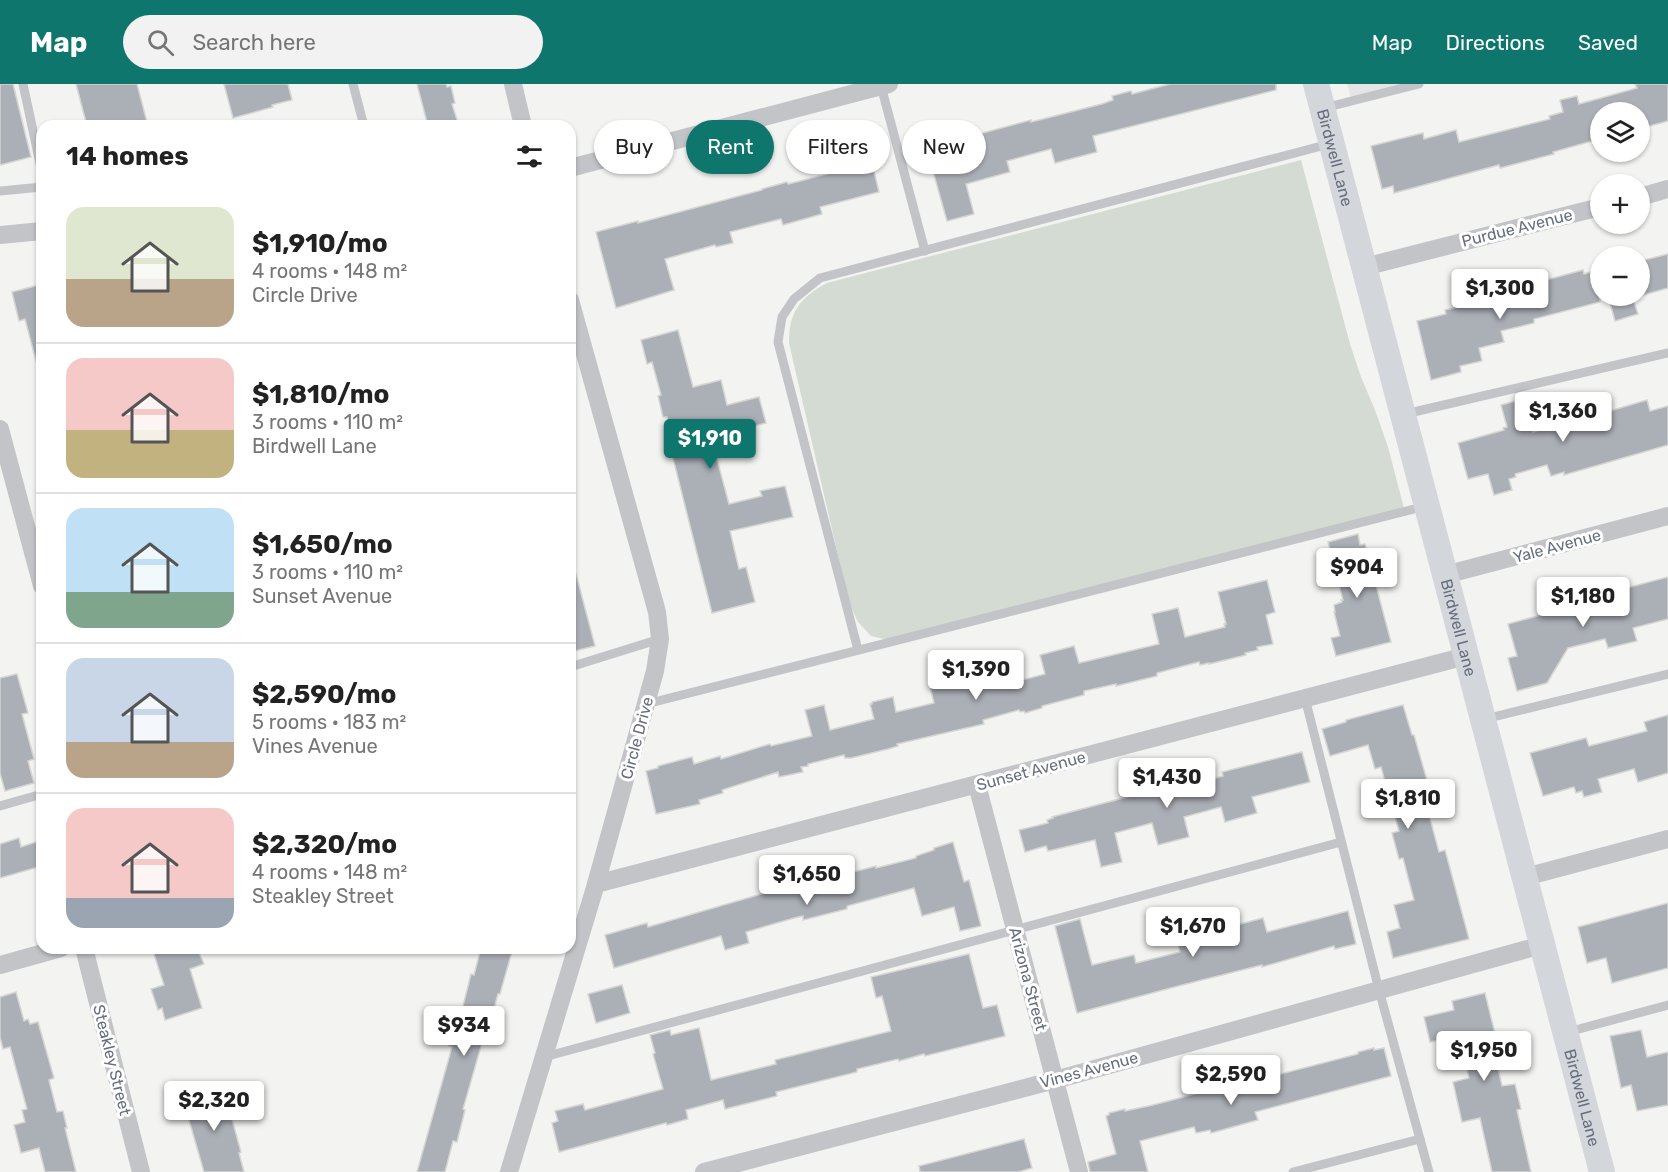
<!DOCTYPE html>
<meta charset="utf-8">
<style>
:root{--surface:#fff;--page:#f2f2f2;--text:#222;--muted:#767676;--line:#e0e0e0;--accent:#0f766e}
body{margin:0;font-family:Rubik,sans-serif;background:var(--page);color:var(--text);height:100vh;display:flex;flex-direction:column;font-size:22px;white-space:nowrap}
*{box-sizing:border-box;margin:0}
p{font-size:20px;color:var(--muted)}
.icon{flex:none;width:33px;height:33px;fill:none;stroke:currentColor;stroke-width:2;stroke-linecap:round;stroke-linejoin:round}
.map{position:relative;flex:1;overflow:hidden}
.drawer{position:absolute;left:36px;top:36px;width:540px;height:834px;display:flex;flex-direction:column;background:var(--surface);border-radius:18px;box-shadow:0 2px 4px #0004}
.drawer>*{flex:none}
.guide{position:absolute;left:594px;top:36px;width:570px;height:54px;display:flex;gap:12px}
.tools{position:absolute;left:1590px;top:18px;display:grid;gap:12px}
.tools a{display:grid;place-items:center;width:60px;height:60px;border-radius:50%;background:var(--surface);box-shadow:0 2px 4px #0004;font-size:30px}
.price{position:absolute;translate:-50% -51px;padding:0 14px;border-radius:6px;background:#fff;color:#222;font-size:20px;line-height:39px;filter:drop-shadow(0 2px 3px #0008)}
.price::after{content:'';position:absolute;left:50%;top:36px;width:18px;height:14px;margin-left:-9px;background:inherit;clip-path:polygon(0 0,100% 0,50% 100%)}
.price.active{background:var(--accent);color:#fff}
ul{padding:0;list-style:none}
li{display:flex;align-items:center;gap:18px;height:150px;padding:0 30px}
li+li{border-top:2px solid var(--line)}
li span{display:grid;place-items:center;flex:none;width:168px;height:120px;border-radius:18px;color:#555}
li>.icon{margin-inline-start:auto}
span .icon{width:72px;height:72px;fill:#fffc;stroke-width:1}
li b{font-size:26px}
h2{display:flex;justify-content:space-between;align-items:center;height:72px;padding:0 30px;font-size:26px}
.chip{padding:0 21px;border-radius:27px;background:var(--surface);box-shadow:0 2px 4px #0004;font-size:21px;line-height:54px}
.chip.active{background:var(--accent);color:#fff}
header{display:flex;align-items:center;gap:36px;box-sizing:border-box;height:84px;padding:0 30px;background:var(--accent);color:#fff}
header strong{font-size:28px}
nav{display:flex;gap:33px;margin-inline-start:auto;font-size:21px}
.search{width:420px;height:54px;background:var(--page);display:flex;align-items:center;gap:15px;box-sizing:border-box;padding:0 21px;border-radius:33px;color:var(--muted);font-size:22px}
.map>svg:first-child{display:block}
</style>
<header>
<strong>Map</strong>
<div class="search"><svg class="icon" aria-label="search" viewBox="0 0 24 24"><circle cx="10" cy="10" r="6"/><path d="M15 15l6 6"/></svg>Search here</div>
<nav><a>Map</a><a>Directions</a><a>Saved</a></nav>
</header>
<div class="map">
<svg width="1668" height="1088" viewBox="0 0 1668 1088">
<rect width="100%" height="100%" fill="#f3f4f1"/>
<path fill="#e4e5e4" d="M1347 0H1403L1351 14Z"/>
<path fill="#d4dbd2" d="M1301 76 1350 260 1361 293 1375 326 1388 363 1404 424 888 556 871 552 858 538 849 519 789 259C789 227 800 214 827 199Z"/>
<g fill="#abafb6" stroke="#d5d5d3" stroke-width="1.5">
<path d="M0 0H13L31 73 0 81Z"/>
<path d="M76 0H137L148 42H87Z"/>
<path d="M224 0H288L292 16 272 21 273 23 233 34Z"/>
<path d="M417 0H446L447 3 451 2 455 19 452 20 459 42H428Z"/>
<path d="M1170 0H1276V6L1093 52 1097 68 1055 79 1051 65 1007 77 1010 88 966 100 974 130 947 137 927 66 979 50 1031 36V38L1102 20 1113 16 1112 12 1131 7 1132 10Z"/>
<path d="M1635 0H1668V37L1646 43 1645 36 1640 37V28H1600V52L1595 53 1596 56 1553 68 1554 70 1500 84 1499 81 1394 109 1393 102 1382 105 1371 62 1423 49 1424 55 1456 46 1459 58 1550 35 1549 32 1563 28 1560 16 1577 12 1579 20 1637 4Z"/>
<path d="M872 79 879 108 820 123 822 130 783 141 781 135 730 148 733 159 716 163 715 161 665 175 674 206 616 224 596 148 638 137V139L762 106V105L787 98 788 100 831 89V85L847 81 848 84Z"/>
<path d="M1668 170V204L1640 212V177Z"/>
<path d="M1600 185V218L1534 235V239L1501 247 1504 258 1479 264 1482 277 1460 282 1461 288 1431 296 1417 237 1446 230 1445 226 1532 204 1531 200 1583 186 1584 190Z"/>
<path d="M39 201 42 212V276L36 277 25 235 19 237 12 208Z"/>
<path d="M1608 212H1632L1638 230 1615 237Z"/>
<path d="M678 246 693 303 721 296 727 321 759 313 766 339 711 353 729 420 762 412 760 407 785 402 793 433 730 447 739 485 746 483 755 518 712 529 672 370 676 369 667 333H663L658 312 661 311 652 278 647 280 641 256Z"/>
<path d="M1523 315 1533 348 1581 335 1579 330 1602 324 1603 329 1647 316 1650 327 1668 322V361L1564 391V388L1551 392 1547 381 1515 390 1516 393 1509 395 1512 406 1494 411 1488 390 1468 395 1458 359 1504 346 1503 344 1507 343 1501 321Z"/>
<path d="M1358 450 1360 461 1365 460 1391 558 1336 572 1331 554 1340 552 1334 528H1335L1334 521 1342 518 1341 516H1343L1328 458Z"/>
<path d="M576 490 595 562 570 568V491Z"/>
<path d="M1668 493V535L1633 544 1637 557 1608 564 1605 555 1568 564 1547 599 1517 607 1508 574 1517 572 1508 540 1548 529 1547 525Z"/>
<path d="M1267 496 1275 528 1266 531 1273 560 1257 563 1258 566 1245 569 1246 571 1209 580V579L1200 581 1199 578 1157 589V592L1116 602V600L1084 607V611L1042 622V624L1025 629 1024 627 1020 628 1019 626 983 636 984 640 897 660 898 662 888 665 851 674H845L844 671 808 680V682L801 683 803 688 779 693 778 688 722 706 723 709 699 716 700 720 656 730 646 687 658 684V682L692 673 694 680 720 672 721 675 770 660 771 662 812 652 805 626 824 621 830 646 874 635 870 620H872V618L893 613 896 628 934 619 930 603 946 598 943 586 960 582 961 585 1003 574 1011 599 1045 590 1040 571 1074 562 1079 579 1159 560 1152 530 1178 524 1185 553 1225 543 1224 540H1226L1218 508Z"/>
<path d="M17 590 28 629 22 630 34 675 28 677 34 699 5 707 0 689V594Z"/>
<path d="M1403 621 1412 651H1414L1432 714 1425 716 1439 768 1445 766 1469 855 1393 874 1387 848 1400 844 1394 821 1414 816 1403 774 1399 775 1392 749 1399 747 1381 683 1375 685 1368 661 1330 672 1322 645 1346 638V636Z"/>
<path d="M1668 631V689L1638 698 1634 685 1598 695 1602 708 1584 713 1582 707 1576 709 1574 703 1543 712 1530 669 1586 654 1589 662 1647 647 1644 638Z"/>
<path d="M1302 668 1310 698 1252 713 1257 729 1225 738 1221 723 1184 733 1189 753 1158 761 1152 739 1115 749 1122 778 1101 783 1095 756 1048 767 1046 762 1025 768 1019 746 1048 739 1047 736 1053 734 1052 733 1157 705 1158 709 1170 705 1171 707 1223 692 1222 688Z"/>
<path d="M19 754 21 763 42 756V782L0 794V760Z"/>
<path d="M953 758 964 798 969 796 981 842 960 847 954 823 922 832 914 804 847 822V825L803 836V832L794 834 746 848 749 859 725 866 721 852 614 884 605 851 647 839 648 843 799 799 800 802 876 782V784L916 774V772L934 766V764Z"/>
<path d="M1668 819V884L1612 899 1606 874 1587 879 1578 843Z"/>
<path d="M1348 827 1356 860 1335 865 1334 862 1262 883V881L1182 901 1077 929 1055 842 1080 835 1092 881 1134 871 1136 879 1180 868 1176 852 1202 846 1203 850 1263 834 1267 848Z"/>
<path d="M152 864H197L204 880 190 885 202 924 165 936 162 924 158 926 151 905 164 901Z"/>
<path d="M481 864H513L500 910H498L494 925 492 924 463 1025 465 1026 457 1058 453 1057 445 1088H417L452 963 449 962 456 938H459L471 890 474 891Z"/>
<path d="M969 870 983 924 997 921 1005 952 925 972 924 970 899 977 898 975 857 985V988L776 1008 777 1012 725 1025 723 1016 686 1026 688 1035 667 1041 666 1039 559 1068 552 1039 558 1037 555 1027 583 1020 585 1026 663 1005 653 970 655 969 650 951 670 946 671 951 699 944 711 996 776 980 775 976 891 947 882 912 876 914 871 893Z"/>
<path d="M622 901 630 929 596 939 588 910Z"/>
<path d="M16 908 24 937 28 935 30 940 38 938 54 994 49 996 57 1028 63 1027 67 1044H65L76 1088H45L39 1064 21 1069 14 1041 25 1038 22 1026 27 1025 10 963 3 965 0 953V913Z"/>
<path d="M1485 909 1499 966 1494 967 1502 1002 1515 1000 1521 1025 1517 1026 1531 1088H1492L1480 1034 1462 1038 1453 998 1469 994 1459 952 1430 958 1424 933 1454 926 1452 917Z"/>
<path d="M1641 946 1647 973 1668 968V1021L1637 1027 1631 1001 1621 1004 1610 952Z"/>
<path d="M1374 964V966L1384 964 1391 992 1255 1028 1258 1036 1211 1049 1210 1046 1196 1049 1194 1043 1140 1057 1148 1088H1090L1088 1078 1116 1070 1106 1032 1109 1031V1029L1125 1025V1027L1153 1021 1226 1002V1000L1245 995 1246 999 1358 970V968Z"/>
<path d="M209 1005 210 1009 224 1006 241 1068 239 1069 244 1088H204L189 1036 187 1026 189 1025 185 1012Z"/>
<path d="M1024 1055 1032 1084 1018 1088H920L919 1082Z"/>
</g>
<g fill="none" stroke-linecap="round" stroke-linejoin="round">
<g stroke="#c2c4c8" stroke-width="9">
<path d="M23 0 42 89"/>
<path d="M353 0 364 42"/>
<path d="M881 2 925 167"/>
<path d="M1324 24 1419 0"/>
<path d="M0 107 42 103"/>
<path d="M1405 330 1668 269"/>
<path d="M858 566 778 258 782 233 794 215 820 194 1329 60"/>
<path d="M570 583 660 555"/>
<path d="M1305 614 1379 906 1429 1088"/>
<path d="M646 620 1426 422"/>
<path d="M1485 635 1668 590"/>
<path d="M0 722 42 710"/>
<path d="M1568 948 1668 921"/>
<path d="M544 973 1341 758"/>
<path d="M1293 1088 1420 1055"/>
</g>
<g stroke="#c2c4c8" stroke-width="18">
<path d="M513 0 523 42"/>
<path d="M570 84 889 0"/>
<path d="M1640 113 1668 105"/>
<path d="M0 151 42 147"/>
<path d="M1364 183 1600 123"/>
<path d="M0 345 42 502"/>
<path d="M1445 491 1668 432"/>
<path d="M977 701 1079 1088"/>
<path d="M1525 793 1668 755"/>
<path d="M596 800 1466 572"/>
<path d="M84 864 141 1088"/>
<path d="M0 881 61 864"/>
<path d="M509 1088 596 800 655 587 660 555 657 528 570 216"/>
<path d="M704 1088 1055 996 1542 861"/>
</g>
<path stroke="#d3d6db" stroke-width="26" id="s1" d="M1316 0 1602 1088"/>
</g>
<g text-anchor="middle" dominant-baseline="central" stroke-width="6" stroke-linejoin="round" paint-order="stroke">
<g font-size="16" fill="#666f7f" stroke="#fff">
<text stroke="none"><textPath href="#s1" startOffset="76">Birdwell Lane</textPath></text>
<text transform="translate(1517 144) rotate(-14)">Purdue Avenue</text>
<text transform="translate(1557 462) rotate(-15)">Yale Avenue</text>
<text stroke="none"><textPath href="#s1" startOffset="562">Birdwell Lane</textPath></text>
<text transform="translate(637 654) rotate(-75)">Circle Drive</text>
<text transform="translate(1031 687) rotate(-15)">Sunset Avenue</text>
<text transform="translate(1028 895) rotate(75)">Arizona Street</text>
<text transform="translate(112 976) rotate(76)">Steakley Street</text>
<text transform="translate(1089 986) rotate(-15)">Vines Avenue</text>
<text stroke="none"><textPath href="#s1" startOffset="1048">Birdwell Lane</textPath></text>
</g>
</g>
</svg>
<div class="tools">
<a><svg class="icon" aria-label="layers" viewBox="0 0 24 24"><path d="M12 4l9 5-9 5-9-5zM3 14l9 5 9-5"/></svg></a>
<a>+</a>
<a>−</a>
</div>
<b class="price" style="left:1500px;top:236px">$1,300</b>
<b class="price" style="left:1563px;top:359px">$1,360</b>
<b class="price active" style="left:710px;top:386px">$1,910</b>
<b class="price" style="left:1357px;top:515px">$904</b>
<b class="price" style="left:1583px;top:544px">$1,180</b>
<b class="price" style="left:976px;top:617px">$1,390</b>
<b class="price" style="left:1167px;top:725px">$1,430</b>
<b class="price" style="left:1408px;top:746px">$1,810</b>
<b class="price" style="left:807px;top:822px">$1,650</b>
<b class="price" style="left:1193px;top:874px">$1,670</b>
<b class="price" style="left:464px;top:973px">$934</b>
<b class="price" style="left:1484px;top:998px">$1,950</b>
<b class="price" style="left:1231px;top:1022px">$2,590</b>
<b class="price" style="left:214px;top:1048px">$2,320</b>
<div class="guide">
<a class="chip">Buy</a>
<a class="chip active">Rent</a>
<a class="chip">Filters</a>
<a class="chip">New</a>
</div>
<section class="drawer">
<h2>14 homes<svg class="icon" aria-label="filters" viewBox="0 0 24 24"><path d="M4 7h16M4 17h16"/><circle cx="9" cy="7" r="2"/><circle cx="15" cy="17" r="2"/></svg></h2>
<ul>
<li><span style="background:linear-gradient(#dfe7d0 60%,#b9a48a 0)"><svg class="icon" aria-label="home" viewBox="0 0 24 24"><path d="M3 11l9-7 9 7M6 9v11h12V9"/></svg></span><div><b>$1,910/mo</b><p>4 rooms · 148 m²</p><p>Circle Drive</p></div></li>
<li><span style="background:linear-gradient(#f6c9c9 60%,#c2b280 0)"><svg class="icon" aria-label="home" viewBox="0 0 24 24"><path d="M3 11l9-7 9 7M6 9v11h12V9"/></svg></span><div><b>$1,810/mo</b><p>3 rooms · 110 m²</p><p>Birdwell Lane</p></div></li>
<li><span style="background:linear-gradient(#bfe0f5 70%,#7fa58c 0)"><svg class="icon" aria-label="home" viewBox="0 0 24 24"><path d="M3 11l9-7 9 7M6 9v11h12V9"/></svg></span><div><b>$1,650/mo</b><p>3 rooms · 110 m²</p><p>Sunset Avenue</p></div></li>
<li><span style="background:linear-gradient(#c9d6e8 70%,#b9a48a 0)"><svg class="icon" aria-label="home" viewBox="0 0 24 24"><path d="M3 11l9-7 9 7M6 9v11h12V9"/></svg></span><div><b>$2,590/mo</b><p>5 rooms · 183 m²</p><p>Vines Avenue</p></div></li>
<li><span style="background:linear-gradient(#f6c9c9 75%,#9aa5b1 0)"><svg class="icon" aria-label="home" viewBox="0 0 24 24"><path d="M3 11l9-7 9 7M6 9v11h12V9"/></svg></span><div><b>$2,320/mo</b><p>4 rooms · 148 m²</p><p>Steakley Street</p></div></li>
</ul>
</section>
</div>
